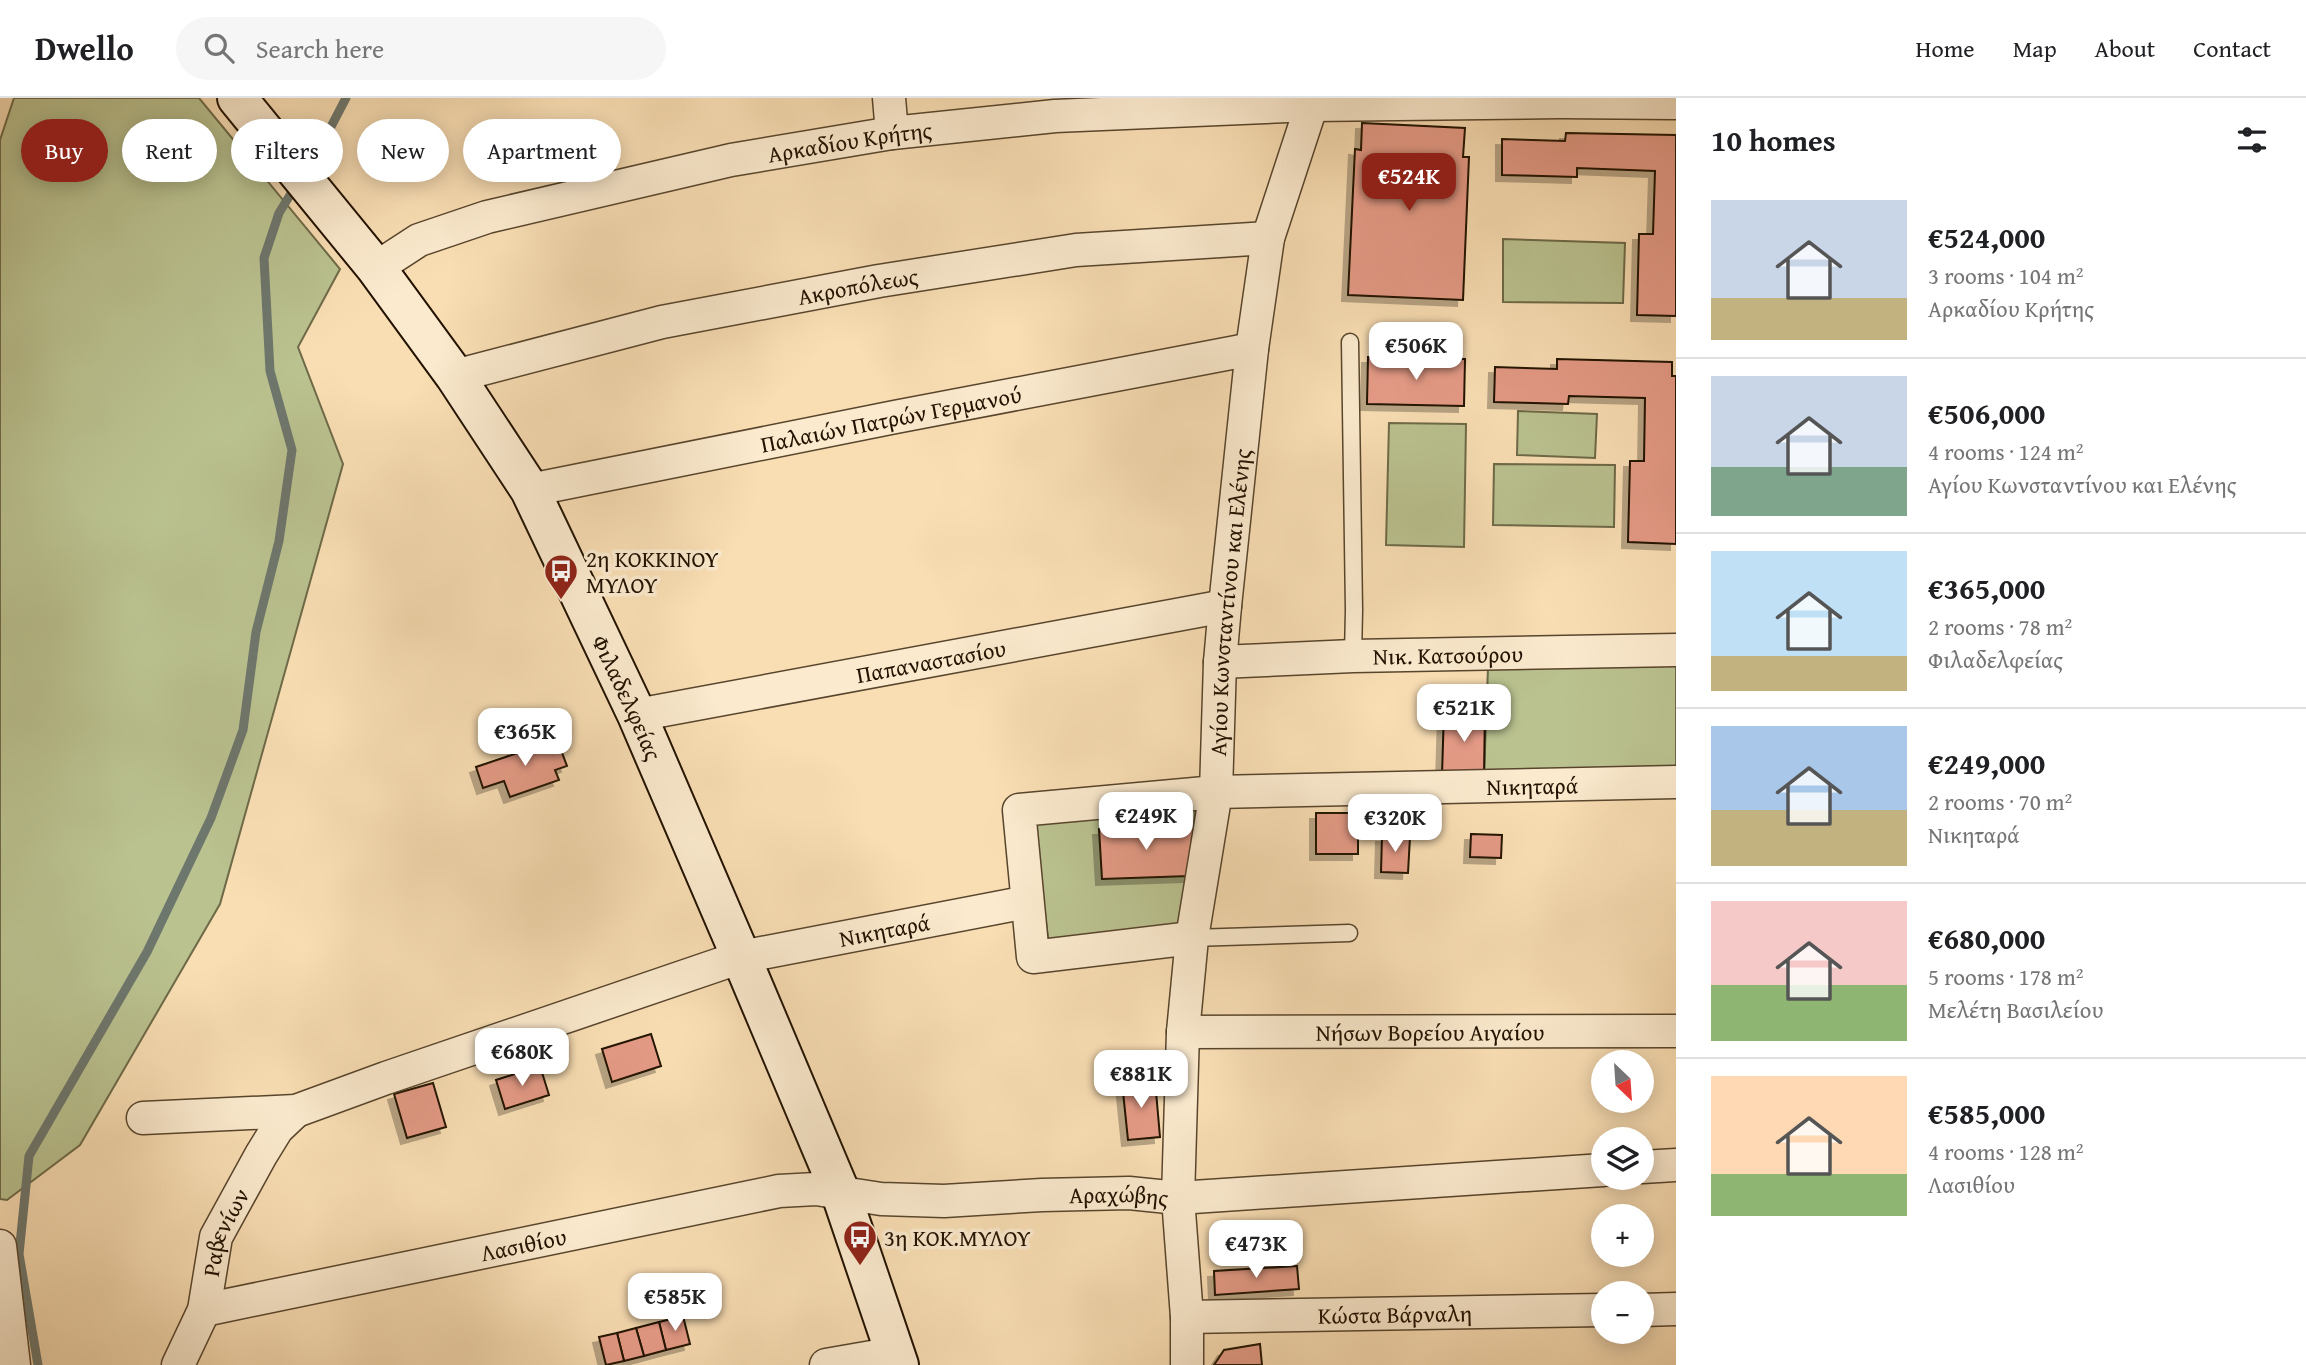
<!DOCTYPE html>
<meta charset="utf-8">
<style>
:root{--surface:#fff;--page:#f6f6f6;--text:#202124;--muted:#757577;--line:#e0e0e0;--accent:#8f2418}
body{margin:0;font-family:"Gentium Book Plus",serif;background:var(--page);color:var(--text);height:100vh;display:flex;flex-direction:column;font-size:26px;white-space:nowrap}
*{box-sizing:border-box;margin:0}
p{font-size:23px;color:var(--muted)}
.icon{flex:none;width:38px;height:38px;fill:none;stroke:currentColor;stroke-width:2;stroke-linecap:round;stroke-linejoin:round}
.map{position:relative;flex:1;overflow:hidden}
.sheet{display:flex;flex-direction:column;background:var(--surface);width:630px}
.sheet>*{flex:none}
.top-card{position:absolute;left:21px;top:21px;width:665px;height:63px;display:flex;gap:14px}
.needle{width:46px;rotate:155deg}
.buttons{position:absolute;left:1591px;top:952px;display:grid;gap:14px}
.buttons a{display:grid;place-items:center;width:63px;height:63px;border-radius:50%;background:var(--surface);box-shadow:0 4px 18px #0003;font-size:35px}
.price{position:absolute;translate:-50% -60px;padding:0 16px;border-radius:14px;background:#fff;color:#222;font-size:23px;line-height:46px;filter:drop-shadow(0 2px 4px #0008)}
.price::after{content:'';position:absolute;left:50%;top:42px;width:21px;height:16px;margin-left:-10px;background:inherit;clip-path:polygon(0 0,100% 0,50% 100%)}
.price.active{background:var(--accent);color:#fff}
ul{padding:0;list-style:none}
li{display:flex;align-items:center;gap:21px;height:175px;padding:0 35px}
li+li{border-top:2px solid var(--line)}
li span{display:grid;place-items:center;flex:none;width:196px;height:140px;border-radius:0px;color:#555}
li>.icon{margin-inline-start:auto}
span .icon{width:84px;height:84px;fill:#fffc;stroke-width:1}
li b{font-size:30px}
h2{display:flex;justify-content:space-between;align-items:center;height:84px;padding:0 35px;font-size:30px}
.chip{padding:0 24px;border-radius:32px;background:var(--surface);box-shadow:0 4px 18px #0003;font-size:24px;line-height:63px}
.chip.active{background:var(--accent);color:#fff}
header{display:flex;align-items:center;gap:42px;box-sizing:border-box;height:98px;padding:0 35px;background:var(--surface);border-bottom:2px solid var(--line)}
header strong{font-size:33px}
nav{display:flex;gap:38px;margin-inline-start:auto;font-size:24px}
.search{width:490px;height:63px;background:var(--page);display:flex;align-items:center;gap:18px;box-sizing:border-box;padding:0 24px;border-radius:38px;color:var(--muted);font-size:26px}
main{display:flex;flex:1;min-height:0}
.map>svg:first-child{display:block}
</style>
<header>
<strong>Dwello</strong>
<div class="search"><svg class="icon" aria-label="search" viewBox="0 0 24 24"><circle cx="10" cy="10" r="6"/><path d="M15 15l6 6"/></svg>Search here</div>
<nav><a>Home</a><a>Map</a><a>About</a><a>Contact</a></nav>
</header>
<main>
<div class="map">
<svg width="1676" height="1267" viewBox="0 0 1676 1267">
<defs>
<filter id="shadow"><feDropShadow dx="-6" dy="6" stdDeviation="0" flood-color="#0004"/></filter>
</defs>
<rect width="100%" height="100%" fill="#f9deb4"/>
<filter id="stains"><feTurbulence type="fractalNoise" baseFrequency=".00286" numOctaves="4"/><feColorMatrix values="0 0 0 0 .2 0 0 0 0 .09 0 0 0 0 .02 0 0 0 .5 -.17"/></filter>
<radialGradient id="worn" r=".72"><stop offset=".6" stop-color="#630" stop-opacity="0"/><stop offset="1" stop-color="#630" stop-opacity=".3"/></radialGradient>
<g fill="#bac290" stroke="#6e6a48" stroke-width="2">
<path d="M14 0H199L340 171 298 249 343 366 220 806 80 1047 7 1102 0 1101V42Z"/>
<path d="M1503 141 1625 145 1623 205 1503 204Z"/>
<path d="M1518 313 1597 316 1595 360 1517 357Z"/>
<path d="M1389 325 1466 326 1464 449 1386 447Z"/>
<path d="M1494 366 1615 367 1614 429 1493 427Z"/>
<path d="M1676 566V675L1484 678 1488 570Z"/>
<path d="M1198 688 1183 832 1049 848 1031 704Z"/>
</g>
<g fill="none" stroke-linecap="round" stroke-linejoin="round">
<g stroke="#6e776d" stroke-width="9">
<path d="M307 71 322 46 346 0"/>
<path d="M38 1267 19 1156 29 1058 147 854 211 720 243 632 256 534 279 443 292 352 270 273 264 160 279 115 295 89"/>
</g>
</g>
<g fill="#e59b87" stroke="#221200" stroke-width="2" filter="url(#shadow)">
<path d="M1362 25 1465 30 1463 59H1469L1463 202 1348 197 1355 51 1361 52Z"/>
<path d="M1566 35 1676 37V218L1637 217 1639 136H1653L1655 73 1577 70V79L1502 77V41L1565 43Z"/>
<path d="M1368 259 1465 261 1464 308 1367 306Z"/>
<path d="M1557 261 1672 264V278H1676V446L1628 444 1630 363H1644L1645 300 1569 298 1568 306 1494 304 1495 269 1557 271Z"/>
<path d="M1444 613 1485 614 1484 678 1442 677Z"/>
<path d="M562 640 566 651 561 652 567 668 555 672 559 682 510 699 504 683 483 690 476 669Z"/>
<rect x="1316" y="715" width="42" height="41"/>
<path d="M1194 728 1189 778 1102 781 1099 731Z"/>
<path d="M1471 736 1502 737 1501 760 1470 759Z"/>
<path d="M1382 738 1410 739 1408 775 1381 774Z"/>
<path d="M651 936 661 968 612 984 602 951Z"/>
<path d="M540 968 549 997 505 1011 496 982Z"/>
<path d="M1155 982 1160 1039 1128 1042 1122 984Z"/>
<path d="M433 985 446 1029 407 1040 394 996Z"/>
<path d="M1297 1168 1299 1191 1215 1197 1214 1173Z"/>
<path d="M683 1218 690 1246 666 1252 659 1224Z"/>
<path d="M659 1224 666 1252 644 1258 636 1230Z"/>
<path d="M636 1230 644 1258 624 1263 617 1235Z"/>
<path d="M617 1235 624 1263 606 1267 599 1239Z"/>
<path d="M1260 1246 1262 1267H1214L1224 1252Z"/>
</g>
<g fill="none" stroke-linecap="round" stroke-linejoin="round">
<g stroke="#58452d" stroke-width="19">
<g id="service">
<path d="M1350 244 1354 512 1353 558"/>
<path d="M1192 840 1349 835"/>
</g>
</g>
<g stroke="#58452d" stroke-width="35">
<g id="minor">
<path d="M889 0 892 35"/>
<path id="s1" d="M376 170 419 142 487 119 731 62 892 35 1055 18 1311 7 1560 4 1676 5"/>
<path id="s2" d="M455 278 662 224 879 183 1076 152 1268 140"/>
<path id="s3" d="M530 392 895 319 1252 251"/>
<path id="s4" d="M1220 564 1353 558 1676 552"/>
<path id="s5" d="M637 617 1225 508"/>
<path id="s6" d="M1192 840 1033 859 1019 712 1216 694 1676 684"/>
<path id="s7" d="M1183 934 1676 933"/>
<path id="s8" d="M143 1020 296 1013 386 980 741 859 1027 804"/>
<path d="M1642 1069 1676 1067"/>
<path d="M0 1148 14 1267"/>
<path id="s9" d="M204 1212 779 1093 816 1091 881 1101 944 1103 1042 1097 1129 1095 1178 1100 1603 1072"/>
<path d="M1642 1212 1676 1211"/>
<path id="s10" d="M1187 1219 1603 1212"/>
<path id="s11" d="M178 1267 204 1212 216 1139 261 1057 277 1031 296 1013"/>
<path d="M826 1267 895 1255"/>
<path id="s12" d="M1187 1267V1219L1178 1100 1183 934 1192 840 1216 694 1220 564 1225 508 1252 251 1268 140 1309 15 1312 0"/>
</g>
</g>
<g stroke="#221200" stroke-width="42">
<g id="secondary">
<path id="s13" d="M237 0 376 170 455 278 530 392 637 617 741 859 841 1096 899 1267"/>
</g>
</g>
<use href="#service" stroke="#fbeace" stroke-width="16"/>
<use href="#minor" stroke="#fbeace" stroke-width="32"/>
<use href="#secondary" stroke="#fbeace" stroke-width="38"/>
</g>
<defs>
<g id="bus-pin" transform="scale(1.75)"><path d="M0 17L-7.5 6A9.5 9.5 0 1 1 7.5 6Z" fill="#8f2418" stroke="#fbeace"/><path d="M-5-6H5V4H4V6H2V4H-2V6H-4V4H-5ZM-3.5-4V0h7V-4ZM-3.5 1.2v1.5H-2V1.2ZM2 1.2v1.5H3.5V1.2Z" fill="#fff"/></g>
</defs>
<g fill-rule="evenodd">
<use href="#bus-pin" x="561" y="473"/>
<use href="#bus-pin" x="860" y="1139"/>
</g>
<g text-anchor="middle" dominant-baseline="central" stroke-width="7" stroke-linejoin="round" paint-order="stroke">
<g font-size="23" fill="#221200" stroke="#fbeace">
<text stroke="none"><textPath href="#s1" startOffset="494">Αρκαδίου Κρήτης</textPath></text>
<text stroke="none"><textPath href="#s2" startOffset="413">Ακροπόλεως</textPath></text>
<text stroke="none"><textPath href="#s3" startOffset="368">Παλαιών Πατρών Γερμανού</textPath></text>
<text stroke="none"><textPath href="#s12" startOffset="766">Αγίου Κωνσταντίνου και Ελένης</textPath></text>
<text stroke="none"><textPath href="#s4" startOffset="228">Νικ. Κατσούρου</textPath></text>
<text stroke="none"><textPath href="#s5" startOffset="299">Παπαναστασίου</textPath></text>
<text stroke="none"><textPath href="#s13" startOffset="719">Φιλαδελφείας</textPath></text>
<text stroke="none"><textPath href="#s6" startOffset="822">Νικηταρά</textPath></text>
<text stroke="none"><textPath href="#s8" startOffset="770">Νικηταρά</textPath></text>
<text stroke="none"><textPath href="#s7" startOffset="247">Νήσων Βορείου Αιγαίου</textPath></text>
<text stroke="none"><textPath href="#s9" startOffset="928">Αραχώβης</textPath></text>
<text stroke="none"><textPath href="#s11" startOffset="142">Ραβενίων</textPath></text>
<text stroke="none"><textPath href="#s9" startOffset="326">Λασιθίου</textPath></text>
<text stroke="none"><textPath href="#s10" startOffset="208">Κώστα Βάρναλη</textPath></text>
</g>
<g font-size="23" fill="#221200" stroke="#fbeace" text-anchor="start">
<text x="586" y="460">2η ΚΟΚΚΙΝΟΥ<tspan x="586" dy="26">ΜΥΛΟΥ</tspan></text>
<text x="884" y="1139">3η ΚΟΚ.ΜΥΛΟΥ</text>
</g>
</g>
<rect width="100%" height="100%" filter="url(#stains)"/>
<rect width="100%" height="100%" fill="url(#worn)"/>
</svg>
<div class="buttons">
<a><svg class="needle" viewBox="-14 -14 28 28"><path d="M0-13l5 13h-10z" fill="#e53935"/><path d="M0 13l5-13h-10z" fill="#757577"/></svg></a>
<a><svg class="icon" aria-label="layers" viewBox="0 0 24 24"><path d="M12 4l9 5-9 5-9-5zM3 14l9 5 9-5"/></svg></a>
<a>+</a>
<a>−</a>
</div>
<b class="price active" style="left:1409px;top:115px">€524K</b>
<b class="price" style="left:1416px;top:284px">€506K</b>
<b class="price" style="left:1464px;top:646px">€521K</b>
<b class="price" style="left:525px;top:670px">€365K</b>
<b class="price" style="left:1146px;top:754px">€249K</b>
<b class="price" style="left:1395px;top:756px">€320K</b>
<b class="price" style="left:522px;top:990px">€680K</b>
<b class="price" style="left:1141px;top:1012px">€881K</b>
<b class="price" style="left:1256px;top:1182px">€473K</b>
<b class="price" style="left:675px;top:1235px">€585K</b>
<div class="top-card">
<a class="chip active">Buy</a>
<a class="chip">Rent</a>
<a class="chip">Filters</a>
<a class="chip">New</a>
<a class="chip">Apartment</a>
</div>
</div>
<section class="sheet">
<h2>10 homes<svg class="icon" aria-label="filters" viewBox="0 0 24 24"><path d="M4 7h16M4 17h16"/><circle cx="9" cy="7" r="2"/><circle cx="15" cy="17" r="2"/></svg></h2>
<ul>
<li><span style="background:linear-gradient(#c9d6e8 70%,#c2b280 0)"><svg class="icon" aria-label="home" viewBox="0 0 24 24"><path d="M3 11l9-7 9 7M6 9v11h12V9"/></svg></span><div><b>€524,000</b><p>3 rooms · 104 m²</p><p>Αρκαδίου Κρήτης</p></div></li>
<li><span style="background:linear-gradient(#c9d6e8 65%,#7fa58c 0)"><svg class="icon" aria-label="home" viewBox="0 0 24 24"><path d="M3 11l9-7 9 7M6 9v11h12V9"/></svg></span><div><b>€506,000</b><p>4 rooms · 124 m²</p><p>Αγίου Κωνσταντίνου και Ελένης</p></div></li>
<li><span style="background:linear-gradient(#bfe0f5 75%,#c2b280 0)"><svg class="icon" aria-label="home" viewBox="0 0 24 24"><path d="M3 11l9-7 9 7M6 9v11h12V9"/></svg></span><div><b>€365,000</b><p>2 rooms · 78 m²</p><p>Φιλαδελφείας</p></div></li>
<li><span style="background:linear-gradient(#a9c7e8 60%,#c2b280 0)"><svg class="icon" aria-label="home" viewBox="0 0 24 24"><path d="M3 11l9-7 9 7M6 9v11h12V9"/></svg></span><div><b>€249,000</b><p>2 rooms · 70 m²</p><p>Νικηταρά</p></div></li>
<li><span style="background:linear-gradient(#f6c9c9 60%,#8fb573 0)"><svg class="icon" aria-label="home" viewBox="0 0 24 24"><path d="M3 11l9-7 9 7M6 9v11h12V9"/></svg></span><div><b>€680,000</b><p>5 rooms · 178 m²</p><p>Μελέτη Βασιλείου</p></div></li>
<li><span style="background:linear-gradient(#ffd9b3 70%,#8fb573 0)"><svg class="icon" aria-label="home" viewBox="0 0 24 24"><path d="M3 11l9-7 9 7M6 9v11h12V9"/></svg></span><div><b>€585,000</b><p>4 rooms · 128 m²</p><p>Λασιθίου</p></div></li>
</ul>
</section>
</main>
